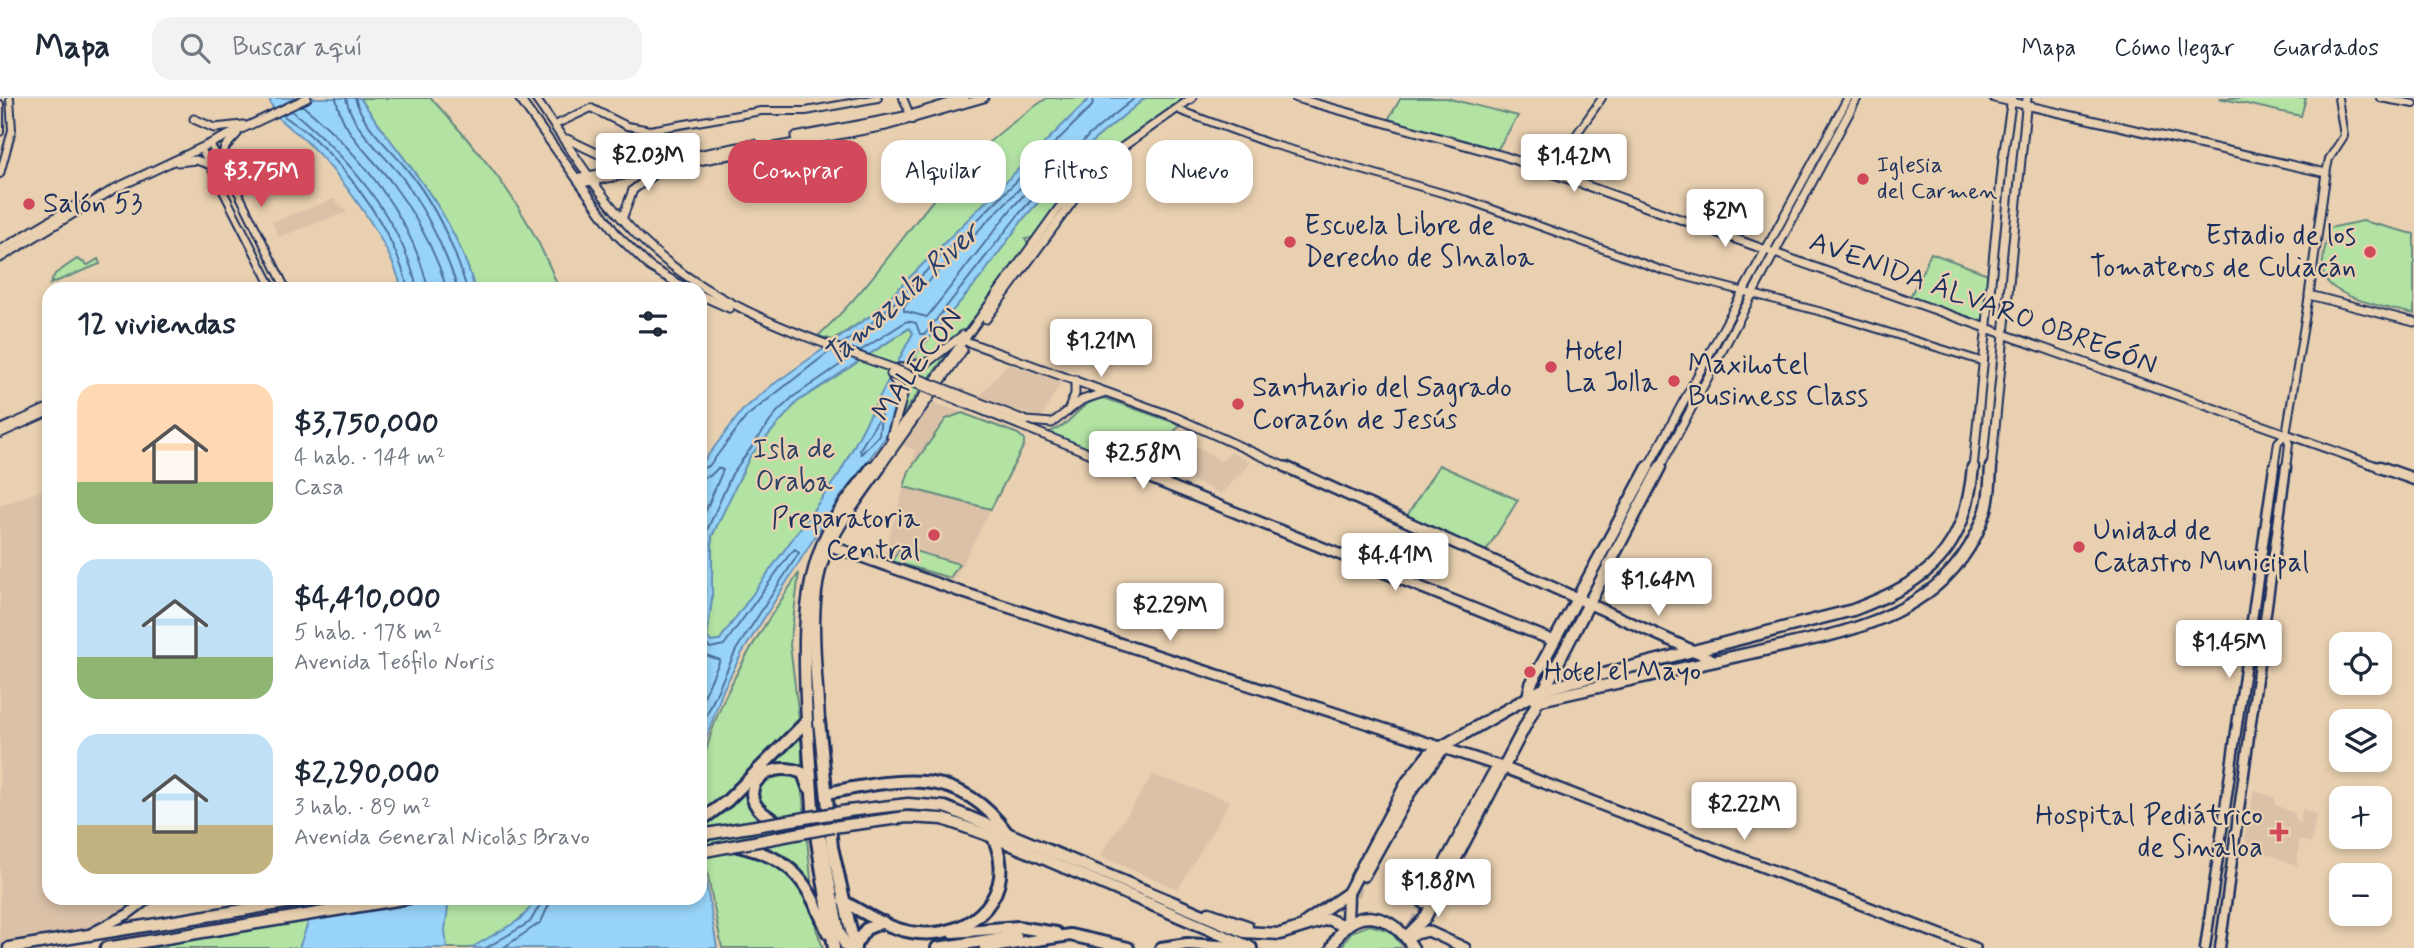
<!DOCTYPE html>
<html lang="es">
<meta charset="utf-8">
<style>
:root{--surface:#fff;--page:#f2f2f3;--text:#1f2937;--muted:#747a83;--line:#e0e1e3;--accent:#d1495b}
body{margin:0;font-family:Mynerve,sans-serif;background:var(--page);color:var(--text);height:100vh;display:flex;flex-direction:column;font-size:26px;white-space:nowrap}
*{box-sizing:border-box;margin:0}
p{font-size:23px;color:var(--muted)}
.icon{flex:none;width:38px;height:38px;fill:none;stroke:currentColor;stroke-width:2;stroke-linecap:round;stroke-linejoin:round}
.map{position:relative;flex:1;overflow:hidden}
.side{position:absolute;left:42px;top:184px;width:665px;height:623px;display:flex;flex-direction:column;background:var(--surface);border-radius:21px;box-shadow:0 4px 10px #0003}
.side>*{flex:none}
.top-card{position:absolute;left:728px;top:42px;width:665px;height:63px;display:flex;gap:14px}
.controls{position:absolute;left:2329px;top:534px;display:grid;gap:14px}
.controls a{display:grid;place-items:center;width:63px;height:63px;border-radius:14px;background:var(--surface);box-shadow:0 4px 10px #0003;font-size:35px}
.price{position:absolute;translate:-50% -60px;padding:0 16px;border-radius:7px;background:#fff;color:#222;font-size:23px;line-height:46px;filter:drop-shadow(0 2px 4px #0008)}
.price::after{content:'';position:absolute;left:50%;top:42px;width:21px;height:16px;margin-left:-10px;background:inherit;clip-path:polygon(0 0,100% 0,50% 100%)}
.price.active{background:var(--accent);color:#fff}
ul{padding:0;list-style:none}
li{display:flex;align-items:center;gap:21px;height:175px;padding:0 35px}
li span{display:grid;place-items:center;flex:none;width:196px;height:140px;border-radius:21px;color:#555}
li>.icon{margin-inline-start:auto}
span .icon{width:84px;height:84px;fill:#fffc;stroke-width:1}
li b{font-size:30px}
h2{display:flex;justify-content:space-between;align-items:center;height:84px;padding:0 35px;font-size:30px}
.pill{padding:0 24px;border-radius:21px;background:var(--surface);box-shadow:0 4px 10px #0003;font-size:24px;line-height:63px}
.pill.active{background:var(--accent);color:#fff}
header{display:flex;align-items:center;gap:42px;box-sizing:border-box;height:98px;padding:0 35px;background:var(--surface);border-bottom:2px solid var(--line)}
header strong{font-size:33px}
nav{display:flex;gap:38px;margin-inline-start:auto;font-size:24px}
.search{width:490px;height:63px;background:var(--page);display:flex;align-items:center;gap:18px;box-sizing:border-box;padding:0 24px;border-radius:21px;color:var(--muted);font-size:26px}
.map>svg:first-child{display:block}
</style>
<header>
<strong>Mapa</strong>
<div class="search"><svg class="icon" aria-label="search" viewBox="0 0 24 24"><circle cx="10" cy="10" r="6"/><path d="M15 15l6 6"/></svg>Buscar aquí</div>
<nav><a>Mapa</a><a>Cómo llegar</a><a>Guardados</a></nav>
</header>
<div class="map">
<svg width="2414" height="850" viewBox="0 0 2414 850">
<rect width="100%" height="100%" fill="#e8d0b0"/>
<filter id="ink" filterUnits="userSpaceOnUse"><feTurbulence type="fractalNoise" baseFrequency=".0143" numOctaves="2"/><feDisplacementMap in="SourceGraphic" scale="14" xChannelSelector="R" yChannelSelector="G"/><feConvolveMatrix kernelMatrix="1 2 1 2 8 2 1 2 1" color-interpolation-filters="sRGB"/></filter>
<g filter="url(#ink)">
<g fill="#dac1a8">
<path d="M334 101 347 114 279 139 272 124Z"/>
<path d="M1007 266 1061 284 1041 320 979 299Z"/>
<path d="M932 304 1018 336 1024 347 953 484 882 462 916 352 900 347Z"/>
<path d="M1177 339 1222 363 1231 354 1251 364 1221 396 1154 363Z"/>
<path d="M49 390V800H148L88 836 0 850V408Z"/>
<path d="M1153 677 1230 703 1178 791 1100 758Z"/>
<path d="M2254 692 2275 700V707L2294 715 2298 725H2301L2302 711 2316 717 2311 745 2299 742 2297 768 2247 747 2245 738Z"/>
</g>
<g fill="#b2e3a3" stroke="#668980" stroke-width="2">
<path d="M360 0H431C489 65 527 108 559 191H475C451 108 406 68 360 0Z"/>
<path d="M1047 0H1090L873 216 833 242 818 238C871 189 903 136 949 83 978 51 1011 24 1047 0Z"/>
<path d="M1145 0H1184L1114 53 1063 101 1057 102 1059 105 1032 140 1025 141 1028 146 885 340 899 291 916 256 981 179 1024 120 1094 42Z"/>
<path d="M1401 0H1446L1518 18 1497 52 1388 22Z"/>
<path d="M2219 0H2306L2301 18Z"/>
<path d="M2363 123 2414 136V216C2392 210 2326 200 2323 174 2321 161 2327 143 2329 130Z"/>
<path d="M1931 155 1988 176 1984 224 1910 199Z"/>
<path d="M77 161 88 167 98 161 100 166 50 186 55 176Z"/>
<path d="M910 230 913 235 840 375 719 543 711 544 707 539 712 500V438L750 358 797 304Z"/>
<path d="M1104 300 1181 327 1135 372 1047 336C1051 332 1056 332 1062 328 1078 317 1082 303 1104 300Z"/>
<path d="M962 315 1018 336 1024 341V347L991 411 904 389 909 373 946 321Z"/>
<path d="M1439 367 1518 402 1485 455 1405 421Z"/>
<path d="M901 449 959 466 950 480 892 463Z"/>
<path d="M799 475 790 547 802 645V692L816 830 823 850H722C714 808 704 766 700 723 692 631 751 548 799 475Z"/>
<path d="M449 800H538C530 817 489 846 470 850 463 850 454 850 447 850L444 833Z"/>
<path d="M351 816 326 850H140Z"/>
<path d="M1370 827 1390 833 1404 850H1341L1351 834Z"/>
</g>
<g fill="#98d4f9" stroke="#6692bb" stroke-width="2" fill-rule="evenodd">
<path d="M269 0H360C406 68 451 108 475 191H402C389 142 342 78 306 43 286 23 279 30 269 0Z"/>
<path d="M1090 0H1145L1094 42 1024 120 981 179 916 256 899 291 885 340 838 402 742 555 723 592 700 659V368L742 313 771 288 873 216ZM909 230 913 235 840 375 719 543 711 544 707 539 712 500V438L750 358 797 304Z"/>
<path d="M700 746 717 850H471L521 821 538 800H700Z"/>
<path d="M317 800H449L445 833 447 850H299Z"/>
</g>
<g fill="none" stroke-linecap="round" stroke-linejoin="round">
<g stroke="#4d719c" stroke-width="2">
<path d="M336 0C342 36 371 57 392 85 416 117 435 152 447 191"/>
<path d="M346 0C353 33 383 54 402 79 426 113 445 151 458 191"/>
<path d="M355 0C363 28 388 48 406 70 435 106 454 147 467 191"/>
<path d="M303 8C358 53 413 120 428 191"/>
<path d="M292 13C346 57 402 121 417 191"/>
<path d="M283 17C291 24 301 29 309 36 352 75 395 135 408 191"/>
<path d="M1043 71V76L1012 110 927 219 904 213V208L1038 72Z"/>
<path d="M841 246 859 236 895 204 1092 8 1094 0"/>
<path d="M860 253 907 223 916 225 920 236H925L1019 116 1089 37 1135 0"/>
<path d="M881 317 879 337 861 356 860 351Z"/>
<path d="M700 371 709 368 747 318 830 253"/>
<path d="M700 380 710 378 718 370 723 372 700 426"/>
<path d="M700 555 720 562 700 607"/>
<path d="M700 632 736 552 799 455 795 451 789 457 724 547 710 550 700 539 705 499V437L732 376 777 314 793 299 850 260"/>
<path d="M486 850 530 824 544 800"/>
<path d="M503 850 541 824 552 800"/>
</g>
<g stroke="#bfb0a0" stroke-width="9" stroke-dasharray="9 4.5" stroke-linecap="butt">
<path d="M1349 810 1364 778"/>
<path d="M1403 850 1423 805"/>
</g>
<g stroke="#1b2f5e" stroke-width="10">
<g id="tertiary-far1">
<path d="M903 0 912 22"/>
<path d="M2380 0 2414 6"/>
<path d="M0 6V34"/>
<path d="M1181 13 1268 45 1470 103 1664 173 1826 215 1984 264"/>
<path d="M555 27 591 10 627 28 650 32 761 13H806L878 0"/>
<path d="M210 46 235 88 286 191"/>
<path d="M201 50 273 191"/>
<path d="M1550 74 1602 0"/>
<path d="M2326 75 2329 61 2344 38 2338 0"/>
<path d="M0 76 12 32 10 0"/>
<path d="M0 331 49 309"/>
<path d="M0 336 49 314"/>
<path d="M2274 371 2278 344 2286 336"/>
<path d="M2286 371 2289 346 2286 336 2309 197"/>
</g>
</g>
<g stroke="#1b2f5e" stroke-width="13">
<g id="tertiary">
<path d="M93 834 128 816 149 800"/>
<path d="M2205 850 2274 369"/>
<path d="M2220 850 2286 369"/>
</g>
</g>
<g stroke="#1b2f5e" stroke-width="11">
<g id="secondary-far1">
<path d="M519 0 617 137 650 169 687 191"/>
<path d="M535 0C568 46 597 96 637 137 707 208 804 238 895 271"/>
<path d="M1296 0 1504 58 1766 152"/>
<path d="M194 21 214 30 243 27"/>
<path d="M795 39 910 17 965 0"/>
<path d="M567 41 605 59 644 63"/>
<path d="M221 63 225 49 237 36"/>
<path d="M178 64 196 62 211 67"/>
<path d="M578 80 754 46"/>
<path d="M581 85 886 28 984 0"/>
<path d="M622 121 633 92 658 73"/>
<path d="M0 152 76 107"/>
<path d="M0 160 114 91 307 0"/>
<path d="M700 197 729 210"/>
<path d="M968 244 1175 319 1290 371"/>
<path d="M1068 313 1075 296V282"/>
<path d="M1027 323 1052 325 1082 302 1103 295"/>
<path d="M1049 339 1128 371"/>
</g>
</g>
<g stroke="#1b2f5e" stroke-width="14">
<g id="secondary">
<path d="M1123 369 1554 543"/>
<path d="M1286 369 1716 563"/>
<path d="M825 446 958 493 1502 669 1975 850"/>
<path d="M1364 778 1410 695 1444 650"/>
<path d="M1423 805 1493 675 1502 669"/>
<path d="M1407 838 1428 833 1465 850"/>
</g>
</g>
<g stroke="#1b2f5e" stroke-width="11">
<g id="primary-far1">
<path d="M1994 0 2326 75 2309 197 2414 224"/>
<path d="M1766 152 2385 371"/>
<path d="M986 221 1073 103"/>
<path d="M895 271 928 264 963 237"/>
<path d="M891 276 903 298 891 338"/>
<path d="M871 371 1059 110 1124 48 1192 0"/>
<path d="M879 371 963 252"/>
<path d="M1647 371 1848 0"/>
<path d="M1659 371 1857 0"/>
<path d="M1973 371 2003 60 2012 0"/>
<path d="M1991 371 2027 0"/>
</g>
</g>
<g stroke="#1b2f5e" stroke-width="15">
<g id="primary">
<path d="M2380 369 2414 381"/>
<path d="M1528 599 1531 586 1648 369"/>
<path d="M1533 600 1540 602 1827 538C1899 520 1962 488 1986 412 1990 399 1990 383 1991 369"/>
<path d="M807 623C804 558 799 491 829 431 840 409 858 389 872 369"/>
<path d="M819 623C817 572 806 505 825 456 838 425 861 396 880 369"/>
<path d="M848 713 908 706 945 709 1244 834 1280 836 1328 821 1344 828"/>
<path d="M833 729 907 719 943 721 993 739 1248 848"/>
<path d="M1209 815 1247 828"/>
<path d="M1306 824 1348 795"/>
<path d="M1347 825 1348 795 1407 684 1429 656 1541 592 1853 512C1929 483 1965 454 1973 369"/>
<path d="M1407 838 1425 820 1660 369"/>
<path d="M9 850 317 800"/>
<path d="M106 850 409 800"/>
<path d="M1332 850C1350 805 1391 813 1413 850"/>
</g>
</g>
<g stroke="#1b2f5e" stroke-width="16">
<g id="trunk">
<path d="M807 623 814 724 834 850"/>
<path d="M819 623 832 749 855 850"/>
<path d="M827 695C899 681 959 667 1007 735"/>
<path d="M700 723 727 703 807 623"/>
<path d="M778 724C726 701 762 658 803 675L808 689"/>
<path d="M821 742 839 834 847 850"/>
<path d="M738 748C796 762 806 783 828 835"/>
<path d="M843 803C866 816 891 833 918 835 974 840 1019 794 993 739"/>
<path d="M953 834 1018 829 1056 835"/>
<path d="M855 847 866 831 883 824"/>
<path d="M937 850 1016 838"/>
<path d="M985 850 1070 837 1128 850"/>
<path d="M1161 850 1187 846 1251 850"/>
</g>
</g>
<use href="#tertiary-far1" stroke="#e8d0b0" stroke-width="6"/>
<use href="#tertiary" stroke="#e8d0b0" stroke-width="8"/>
<use href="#secondary-far1" stroke="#e8d0b0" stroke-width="7"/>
<use href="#secondary" stroke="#e8d0b0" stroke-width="9"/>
<use href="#primary-far1" stroke="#e8d0b0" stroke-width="7"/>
<use href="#primary" stroke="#e8d0b0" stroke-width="10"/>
<use href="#trunk" stroke="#e8d0b0" stroke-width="10"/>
<g stroke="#1b2f5e" stroke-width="11" stroke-linecap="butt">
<g id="secondary-bridge">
<path d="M895 271 1027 323"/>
<path d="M891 276 1049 339"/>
</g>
</g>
<g stroke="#1b2f5e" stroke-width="15" stroke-linecap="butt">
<g id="primary-bridge">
<path d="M700 737 848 713"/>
<path d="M700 754 833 729"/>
</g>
</g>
<use href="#secondary-bridge" stroke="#e8d0b0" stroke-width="7"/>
<use href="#primary-bridge" stroke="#e8d0b0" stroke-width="10"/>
</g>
</g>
<g fill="#d1495b" stroke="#e8d0b0" stroke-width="2.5">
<circle cx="1863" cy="81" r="7"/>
<circle cx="29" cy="106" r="7"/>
<circle cx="1290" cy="144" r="7"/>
<circle cx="2370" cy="154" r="7"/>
<circle cx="1551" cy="269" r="7"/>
<circle cx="1674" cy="283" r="7"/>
<circle cx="1238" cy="306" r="7"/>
<circle cx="934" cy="437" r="7"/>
<circle cx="2079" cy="449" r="7"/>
<circle cx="1530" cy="574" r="7"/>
<path d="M2275.5 723.5h7v7h7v7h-7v7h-7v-7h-7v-7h7z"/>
</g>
<g text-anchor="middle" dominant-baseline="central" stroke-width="5" stroke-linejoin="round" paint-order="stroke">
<g font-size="23" fill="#1b2f5e" stroke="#e8d0b0" text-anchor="start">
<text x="1877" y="68">Iglesia<tspan x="1877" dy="26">del Carmen</tspan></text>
</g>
<g font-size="28" fill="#1b2f5e" stroke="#e8d0b0" text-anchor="start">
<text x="43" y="106">Salón 53</text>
<text x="1304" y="128">Escuela Libre de<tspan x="1304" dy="32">Derecho de SInaloa</tspan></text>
<text x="2356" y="138" text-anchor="end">Estadio de los<tspan x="2356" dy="32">Tomateros de Culiacán</tspan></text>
<text x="1565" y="253">Hotel<tspan x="1565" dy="32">La Jolla</tspan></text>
<text x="1688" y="267">Maxihotel<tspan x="1688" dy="32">Business Class</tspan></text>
<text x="1252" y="290">Santuario del Sagrado<tspan x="1252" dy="32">Corazón de Jesús</tspan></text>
<text x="920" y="421" text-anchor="end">Preparatoria<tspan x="920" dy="32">Central</tspan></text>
<text x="2093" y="433">Unidad de<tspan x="2093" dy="32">Catastro Municipal</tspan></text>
<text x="1544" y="574">Hotel el Mayo</text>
<text x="2263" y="718" text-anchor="end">Hospital Pediátrico<tspan x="2263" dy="32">de Sinaloa</tspan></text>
</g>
<g font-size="28" fill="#1b2f5e" stroke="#e8d0b0">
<text transform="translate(1983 206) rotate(20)">AVENIDA ÁLVARO OBREGÓN</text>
<text transform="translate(918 267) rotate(-54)">MALECÓN</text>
</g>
<g font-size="28" fill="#2a4165" stroke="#e8d0b0">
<text x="794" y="352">Isla de<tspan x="794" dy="32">Oraba</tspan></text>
</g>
<g font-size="30" font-style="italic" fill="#28406e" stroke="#e8d0b0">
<text transform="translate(902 197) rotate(-42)">Tamazula River</text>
</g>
</g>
</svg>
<div class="controls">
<a><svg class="icon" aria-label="locate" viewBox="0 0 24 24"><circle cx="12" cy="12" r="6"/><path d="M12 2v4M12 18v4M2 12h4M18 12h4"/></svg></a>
<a><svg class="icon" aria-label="layers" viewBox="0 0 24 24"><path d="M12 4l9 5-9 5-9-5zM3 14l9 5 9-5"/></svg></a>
<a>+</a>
<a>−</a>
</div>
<b class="price" style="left:648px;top:95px">$2.03M</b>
<b class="price" style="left:1574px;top:96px">$1.42M</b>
<b class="price active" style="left:261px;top:111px">$3.75M</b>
<b class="price" style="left:1725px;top:151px">$2M</b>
<b class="price" style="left:1101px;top:281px">$1.21M</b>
<b class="price" style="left:1143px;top:393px">$2.58M</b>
<b class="price" style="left:1395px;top:495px">$4.41M</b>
<b class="price" style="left:1658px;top:520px">$1.64M</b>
<b class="price" style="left:1170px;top:545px">$2.29M</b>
<b class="price" style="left:2229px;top:582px">$1.45M</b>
<b class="price" style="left:1744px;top:744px">$2.22M</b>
<b class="price" style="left:1438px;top:821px">$1.88M</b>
<div class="top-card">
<a class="pill active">Comprar</a>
<a class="pill">Alquilar</a>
<a class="pill">Filtros</a>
<a class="pill">Nuevo</a>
</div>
<section class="side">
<h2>12 viviendas<svg class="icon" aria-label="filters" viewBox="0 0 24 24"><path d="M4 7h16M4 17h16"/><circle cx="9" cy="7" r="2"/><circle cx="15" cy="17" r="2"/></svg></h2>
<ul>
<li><span style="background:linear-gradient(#ffd9b3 70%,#8fb573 0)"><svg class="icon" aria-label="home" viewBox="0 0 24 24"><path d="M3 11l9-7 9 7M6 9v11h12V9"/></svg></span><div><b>$3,750,000</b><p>4 hab. · 144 m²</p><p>Casa</p></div></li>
<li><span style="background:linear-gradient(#bfe0f5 70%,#8fb573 0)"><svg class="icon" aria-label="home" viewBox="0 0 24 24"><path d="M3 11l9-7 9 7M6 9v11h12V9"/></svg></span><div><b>$4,410,000</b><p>5 hab. · 178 m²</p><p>Avenida Teófilo Noris</p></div></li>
<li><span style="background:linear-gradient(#bfe0f5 65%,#c2b280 0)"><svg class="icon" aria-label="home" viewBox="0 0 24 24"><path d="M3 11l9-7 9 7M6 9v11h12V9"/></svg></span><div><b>$2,290,000</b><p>3 hab. · 89 m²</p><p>Avenida General Nicolás Bravo</p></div></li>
</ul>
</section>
</div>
